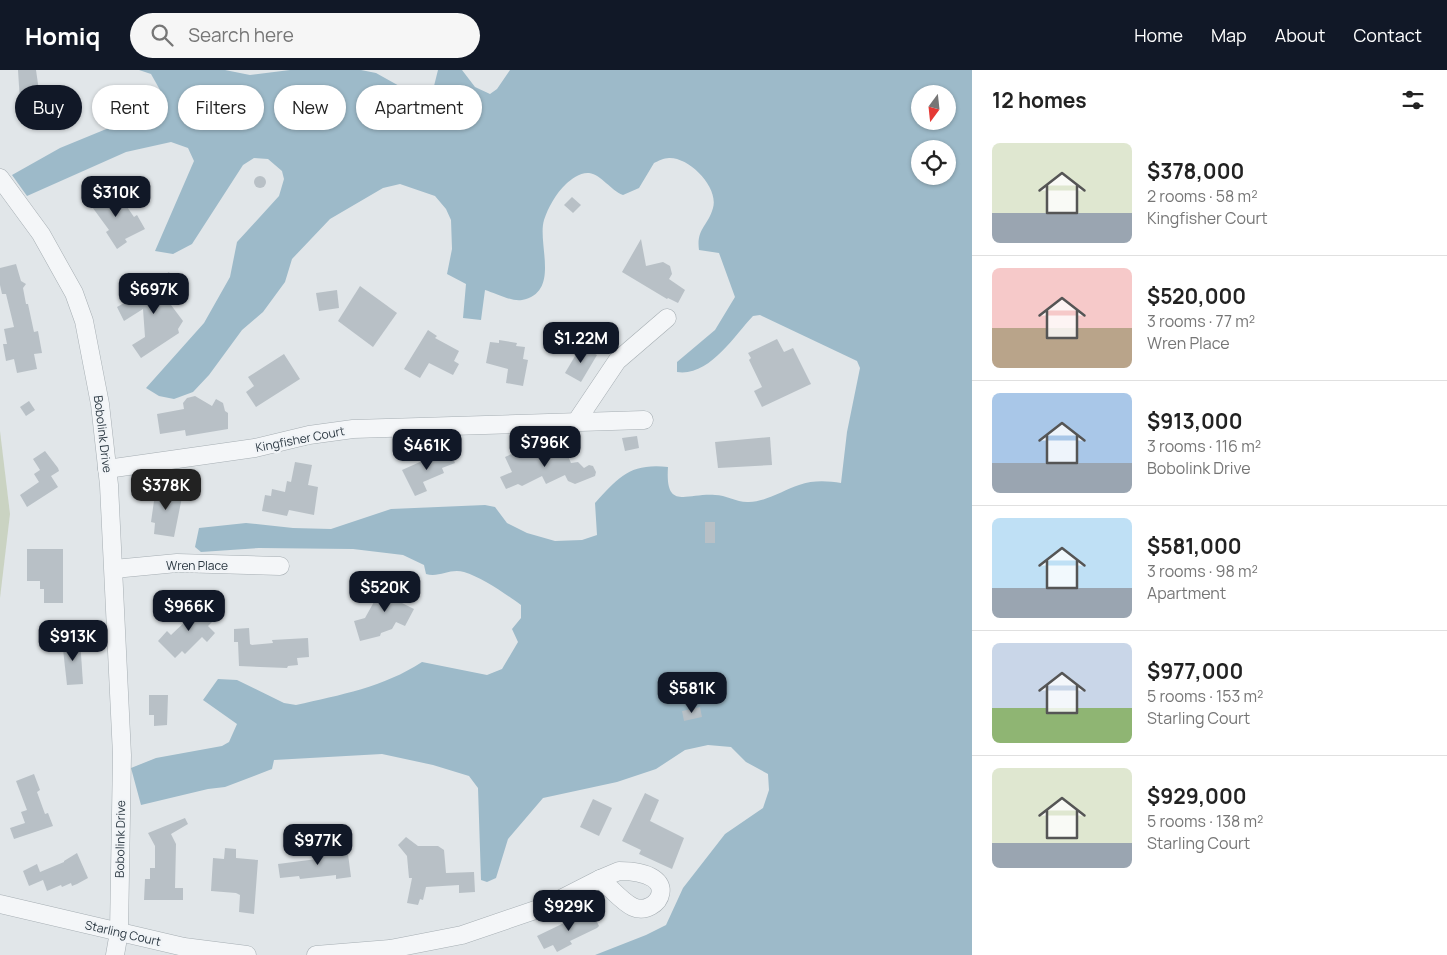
<!DOCTYPE html>
<meta charset="utf-8">
<style>
:root{--surface:#fff;--page:#f6f6f6;--text:#222;--muted:#767676;--line:#e0e0e0;--accent:#111827}
body{margin:0;font-family:Manrope,sans-serif;background:var(--page);color:var(--text);height:100vh;display:flex;flex-direction:column;font-size:19px;white-space:nowrap}
*{box-sizing:border-box;margin:0}
p{font-size:16px;color:var(--muted)}
.icon{flex:none;width:28px;height:28px;fill:none;stroke:currentColor;stroke-width:2;stroke-linecap:round;stroke-linejoin:round}
.map{position:relative;flex:1;overflow:hidden}
.side{display:flex;flex-direction:column;background:var(--surface);width:475px}
.side>*{flex:none}
.guide{position:absolute;left:15px;top:15px;width:475px;height:45px;display:flex;gap:10px}
.needle{width:32px;rotate:195deg}
.fabs{position:absolute;left:911px;top:15px;display:grid;gap:10px}
.fabs a{display:grid;place-items:center;width:45px;height:45px;border-radius:50%;background:var(--surface);box-shadow:0 1px 4px #0004;font-size:25px}
.price{position:absolute;translate:-50% -42px;padding:0 11px;border-radius:10px;background:var(--accent);color:#fff;font-size:16px;line-height:32px;filter:drop-shadow(0 1px 2px #0008)}
.price::after{content:'';position:absolute;left:50%;top:30px;width:15px;height:11px;margin-left:-8px;background:inherit;clip-path:polygon(0 0,100% 0,50% 100%)}
.price.on{background:#222;color:#fff}
ul{padding:0;list-style:none}
li{display:flex;align-items:center;gap:15px;height:125px;padding:0 20px}
li+li{border-top:1px solid var(--line)}
li span{display:grid;place-items:center;flex:none;width:140px;height:100px;border-radius:8px;color:#555}
li>.icon{margin-inline-start:auto}
span .icon{width:60px;height:60px;fill:#fffc;stroke-width:1}
li b{font-size:21px}
h2{display:flex;justify-content:space-between;align-items:center;height:60px;padding:0 20px;font-size:21px}
.pill{padding:0 18px;border-radius:22px;background:var(--surface);box-shadow:0 1px 4px #0004;font-size:18px;line-height:45px}
.pill.on{background:var(--accent);color:#fff}
header{display:flex;align-items:center;gap:30px;box-sizing:border-box;height:70px;padding:0 25px;background:var(--accent);color:#fff}
header strong{font-size:24px}
nav{display:flex;gap:28px;margin-inline-start:auto;font-size:18px}
.search{width:350px;height:45px;background:var(--page);display:flex;align-items:center;gap:12px;box-sizing:border-box;padding:0 18px;border-radius:28px;color:var(--muted);font-size:19px}
main{display:flex;flex:1;min-height:0}
.map>svg:first-child{display:block}
</style>
<header>
<strong>Homiq</strong>
<div class="search"><svg class="icon" aria-label="search" viewBox="0 0 24 24"><circle cx="10" cy="10" r="6"/><path d="M15 15l6 6"/></svg>Search here</div>
<nav><a>Home</a><a>Map</a><a>About</a><a>Contact</a></nav>
</header>
<main>
<div class="map">
<svg width="972" height="885" viewBox="0 0 972 885">
<rect width="100%" height="100%" fill="#e1e6e9"/>
<path fill="#cad3c2" d="M0 361 10 444 0 528Z"/>
<path fill="#9dbac9" fill-rule="evenodd" d="M139 0H225L250 5 290 0H361L376 3 410 22 424 26 433 20 438 0H462L475 17 490 24 497 19 510 0H972V885H595L646 865 666 855 683 818 725 764 763 738 769 720 768 704 746 692 731 677 708 675 685 680 656 699 617 712 543 728 508 769 496 808 487 812 481 810 478 718 469 706 433 695 382 684 274 690 272 699 225 717 208 719 141 735 131 698 156 688 222 676 229 672 237 654 203 630 218 609 237 610 284 633 296 635C340 625 384 617 422 592L487 605 502 599 518 572 512 559 521 548V535C506 524 481 507 464 502 450 498 439 508 426 504L424 495 403 485 353 479 259 478 201 482 195 477 199 458 246 453 293 458 331 459 391 439 485 435 495 437 507 453 527 463 555 471 582 470 597 465 595 433C619 407 630 393 668 397 665 441 686 423 715 425 726 425 738 433 749 432 765 432 784 420 799 415 813 410 828 411 841 413L847 362 860 298 857 291 760 245 753 246C734 266 709 307 677 302V292L715 260 735 227 719 183 699 180C696 159 708 156 713 138 719 117 689 87 669 88 664 88 658 91 654 93L639 118 623 125C610 120 602 105 589 103 581 102 571 109 566 114 556 123 548 138 544 150 537 174 561 222 522 230 512 232 495 223 485 220L481 250 463 248 466 214 447 204 452 179 451 150 446 139 435 126 400 114 383 118 330 149 292 189 285 212 263 242 242 260 209 305 193 322 174 329 159 326 146 318 204 253 230 207 237 172 279 126 284 109 282 101 268 89 254 88 243 95 192 174 173 184 155 181 194 91 188 78 171 72 126 82 27 126 12 105 60 78 138 46 155 36 160 20 151 4ZM920 24H948V51H920ZM920 79H948V106H920Z"/>
<g fill="#b8c0c6">
<path d="M18 0H36L40 28 20 31Z"/>
<circle cx="260" cy="112" r="6"/>
<path d="M105 119 112 129 115 127 121 136 125 134 134 147 137 145 145 159 125 169 127 172 117 179 106 162 109 160 87 130Z"/>
<path d="M572 127 581 135 573 143 564 135Z"/>
<path d="M641 169 646 196 663 192 670 196 672 204 669 209 685 220 678 233 668 228 667 229 622 202Z"/>
<path d="M16 194 21 211 26 214 23 218 26 234H28L34 262 38 261 42 283 34 284 37 299 17 303 14 289 6 291 3 274H7L4 259 14 257 6 224H2L0 215V198Z"/>
<path d="M169 202 174 211 168 215 171 220 168 231 183 251 178 259 179 263 141 288 132 275 145 267 143 239 124 251 117 237 145 221 146 218Z"/>
<path d="M360 216 397 243 373 277 338 251Z"/>
<path d="M337 220 339 238 319 241 316 223Z"/>
<path d="M428 260 437 266 435 268 459 281 454 291 459 294 453 305 429 293 420 308 404 299Z"/>
<path d="M777 269 784 282 793 278 811 314 762 337 754 321 762 317 749 290 751 288 748 283Z"/>
<path d="M499 270 517 273 516 276 525 277 523 289 528 290 523 316 506 313 508 299 486 293 490 272 499 273Z"/>
<path d="M581 276 597 285 581 312 565 303Z"/>
<path d="M284 284 300 309 256 337 246 322 254 316 248 307Z"/>
<path d="M195 326 212 336 216 329 223 333 225 341 228 343V359L186 366 185 360 160 364 157 344 184 339 183 333 187 328Z"/>
<path d="M29 331 35 340 26 346 20 337Z"/>
<path d="M637 366 639 378 625 381 622 368Z"/>
<path d="M770 367 772 395 718 398 715 372Z"/>
<path d="M551 374 556 381 564 377 571 393 578 392 584 398 589 395 593 396 596 402 595 406 575 414 568 411 565 405 546 414 542 406 522 416 518 414 506 419 500 407 512 402 505 387 518 381 520 386Z"/>
<path d="M449 379 455 393 442 398 444 403 423 412 427 421 415 426 402 400Z"/>
<path d="M45 381 58 398 59 401 51 406 58 417 27 437 20 425 39 412 34 404 40 400 33 389Z"/>
<path d="M295 392 312 395 308 415 318 417 314 445 289 440 287 446 262 441 265 425 271 426 272 419 285 422 287 411 291 412Z"/>
<path d="M156 417 183 422 174 467 154 464 155 453 151 452Z"/>
<rect x="705" y="452" width="10" height="21"/>
<path d="M27 479H63V533H44V519H40V511H27Z"/>
<path d="M392 511 407 519 400 532 414 539 405 556 396 552 392 559 381 563 380 566 360 571 354 551 365 548 385 512 390 514Z"/>
<path d="M197 531 209 543 206 546 212 552 208 556 215 563 207 572 202 567 185 584 182 581 175 588 158 571 167 561 171 565 190 547 186 542Z"/>
<path d="M249 558 250 574 252 575 273 573 272 570 308 568 309 587 297 588 298 595 288 596 287 598 239 596 238 572H234V559Z"/>
<path d="M80 569 83 614 67 615 62 570Z"/>
<path d="M149 625H168L167 655 154 656V645H149Z"/>
<path d="M700 637 702 647 684 651 682 641Z"/>
<path d="M34 704 40 720 37 722 45 744 48 743 53 756 14 769 10 758 25 753 21 742 27 740 16 711Z"/>
<path d="M645 723 659 730 650 751 684 768 672 799 639 784 641 780 622 771Z"/>
<path d="M593 729 612 738 599 766 580 757Z"/>
<path d="M185 748 188 754 171 764 176 774 175 818H183V830H144L145 809H150V798H155V776L148 763Z"/>
<path d="M406 767 418 776H438L444 780 446 803 474 802 475 822 459 823V815L426 817 423 830 420 829 418 835 407 833 412 808H409L407 786 398 775Z"/>
<path d="M332 776 333 786 348 784 351 807 336 809V805L300 809 299 806 280 808 278 794 317 789 315 778Z"/>
<path d="M225 778 236 779V788L258 790 254 844 239 842 240 825 236 823 211 821 213 788 224 789Z"/>
<path d="M77 783 88 808 77 814 72 816 71 813 62 817 61 815 47 821 43 810 29 816 23 801 37 794 40 802 64 792V791Z"/>
<path d="M591 840 599 856 597 858 570 871 572 874 557 882 553 875 544 879 537 866Z"/>
</g>
<g fill="none" stroke-linecap="round" stroke-linejoin="round">
<g stroke="#a6aeb3" stroke-width="19">
<g id="minor">
<path d="M0 108 41 164 74 223 84 251 100 334 109 415 122 685 119 862 115 885"/>
<path d="M576 352 617 291 667 248"/>
<path d="M107 399 255 378 309 365 353 359 644 350"/>
<path d="M114 499 177 493 280 496"/>
<path d="M619 801C686 801 658 848 633 837 622 832 610 817 600 809Z"/>
<path d="M0 834 184 877 247 885"/>
<path d="M316 885 390 879 462 865 547 836 600 809"/>
</g>
</g>
<use href="#minor" stroke="#f4f6f8" stroke-width="18"/>
</g>
<g text-anchor="middle" dominant-baseline="central" stroke-width="4.5" stroke-linejoin="round" paint-order="stroke">
<g font-size="12" fill="#2a3741" stroke="#f1f4f7">
<text transform="translate(103 364) rotate(83)">Bobolink Drive</text>
<text transform="translate(300 369) rotate(-11)">Kingfisher Court</text>
<text x="197" y="495">Wren Place</text>
<text transform="translate(120 769) rotate(-89)">Bobolink Drive</text>
<text transform="translate(123 863) rotate(13)">Starling Court</text>
</g>
</g>
</svg>
<div class="fabs">
<a><svg class="needle" viewBox="-14 -14 28 28"><path d="M0-13l5 13h-10z" fill="#e53935"/><path d="M0 13l5-13h-10z" fill="#767676"/></svg></a>
<a><svg class="icon" aria-label="locate" viewBox="0 0 24 24"><circle cx="12" cy="12" r="6"/><path d="M12 2v4M12 18v4M2 12h4M18 12h4"/></svg></a>
</div>
<b class="price" style="left:116px;top:148px">$310K</b>
<b class="price" style="left:154px;top:245px">$697K</b>
<b class="price" style="left:581px;top:294px">$1.22M</b>
<b class="price" style="left:545px;top:398px">$796K</b>
<b class="price" style="left:427px;top:401px">$461K</b>
<b class="price on" style="left:166px;top:441px">$378K</b>
<b class="price" style="left:385px;top:543px">$520K</b>
<b class="price" style="left:189px;top:562px">$966K</b>
<b class="price" style="left:73px;top:592px">$913K</b>
<b class="price" style="left:692px;top:644px">$581K</b>
<b class="price" style="left:318px;top:796px">$977K</b>
<b class="price" style="left:569px;top:862px">$929K</b>
<div class="guide">
<a class="pill on">Buy</a>
<a class="pill">Rent</a>
<a class="pill">Filters</a>
<a class="pill">New</a>
<a class="pill">Apartment</a>
</div>
</div>
<section class="side">
<h2>12 homes<svg class="icon" aria-label="filters" viewBox="0 0 24 24"><path d="M4 7h16M4 17h16"/><circle cx="9" cy="7" r="2"/><circle cx="15" cy="17" r="2"/></svg></h2>
<ul>
<li><span style="background:linear-gradient(#dfe7d0 70%,#9aa5b1 0)"><svg class="icon" aria-label="home" viewBox="0 0 24 24"><path d="M3 11l9-7 9 7M6 9v11h12V9"/></svg></span><div><b>$378,000</b><p>2 rooms · 58 m²</p><p>Kingfisher Court</p></div></li>
<li><span style="background:linear-gradient(#f6c9c9 60%,#b9a48a 0)"><svg class="icon" aria-label="home" viewBox="0 0 24 24"><path d="M3 11l9-7 9 7M6 9v11h12V9"/></svg></span><div><b>$520,000</b><p>3 rooms · 77 m²</p><p>Wren Place</p></div></li>
<li><span style="background:linear-gradient(#a9c7e8 70%,#9aa5b1 0)"><svg class="icon" aria-label="home" viewBox="0 0 24 24"><path d="M3 11l9-7 9 7M6 9v11h12V9"/></svg></span><div><b>$913,000</b><p>3 rooms · 116 m²</p><p>Bobolink Drive</p></div></li>
<li><span style="background:linear-gradient(#bfe0f5 70%,#9aa5b1 0)"><svg class="icon" aria-label="home" viewBox="0 0 24 24"><path d="M3 11l9-7 9 7M6 9v11h12V9"/></svg></span><div><b>$581,000</b><p>3 rooms · 98 m²</p><p>Apartment</p></div></li>
<li><span style="background:linear-gradient(#c9d6e8 65%,#8fb573 0)"><svg class="icon" aria-label="home" viewBox="0 0 24 24"><path d="M3 11l9-7 9 7M6 9v11h12V9"/></svg></span><div><b>$977,000</b><p>5 rooms · 153 m²</p><p>Starling Court</p></div></li>
<li><span style="background:linear-gradient(#dfe7d0 75%,#9aa5b1 0)"><svg class="icon" aria-label="home" viewBox="0 0 24 24"><path d="M3 11l9-7 9 7M6 9v11h12V9"/></svg></span><div><b>$929,000</b><p>5 rooms · 138 m²</p><p>Starling Court</p></div></li>
</ul>
</section>
</main>
